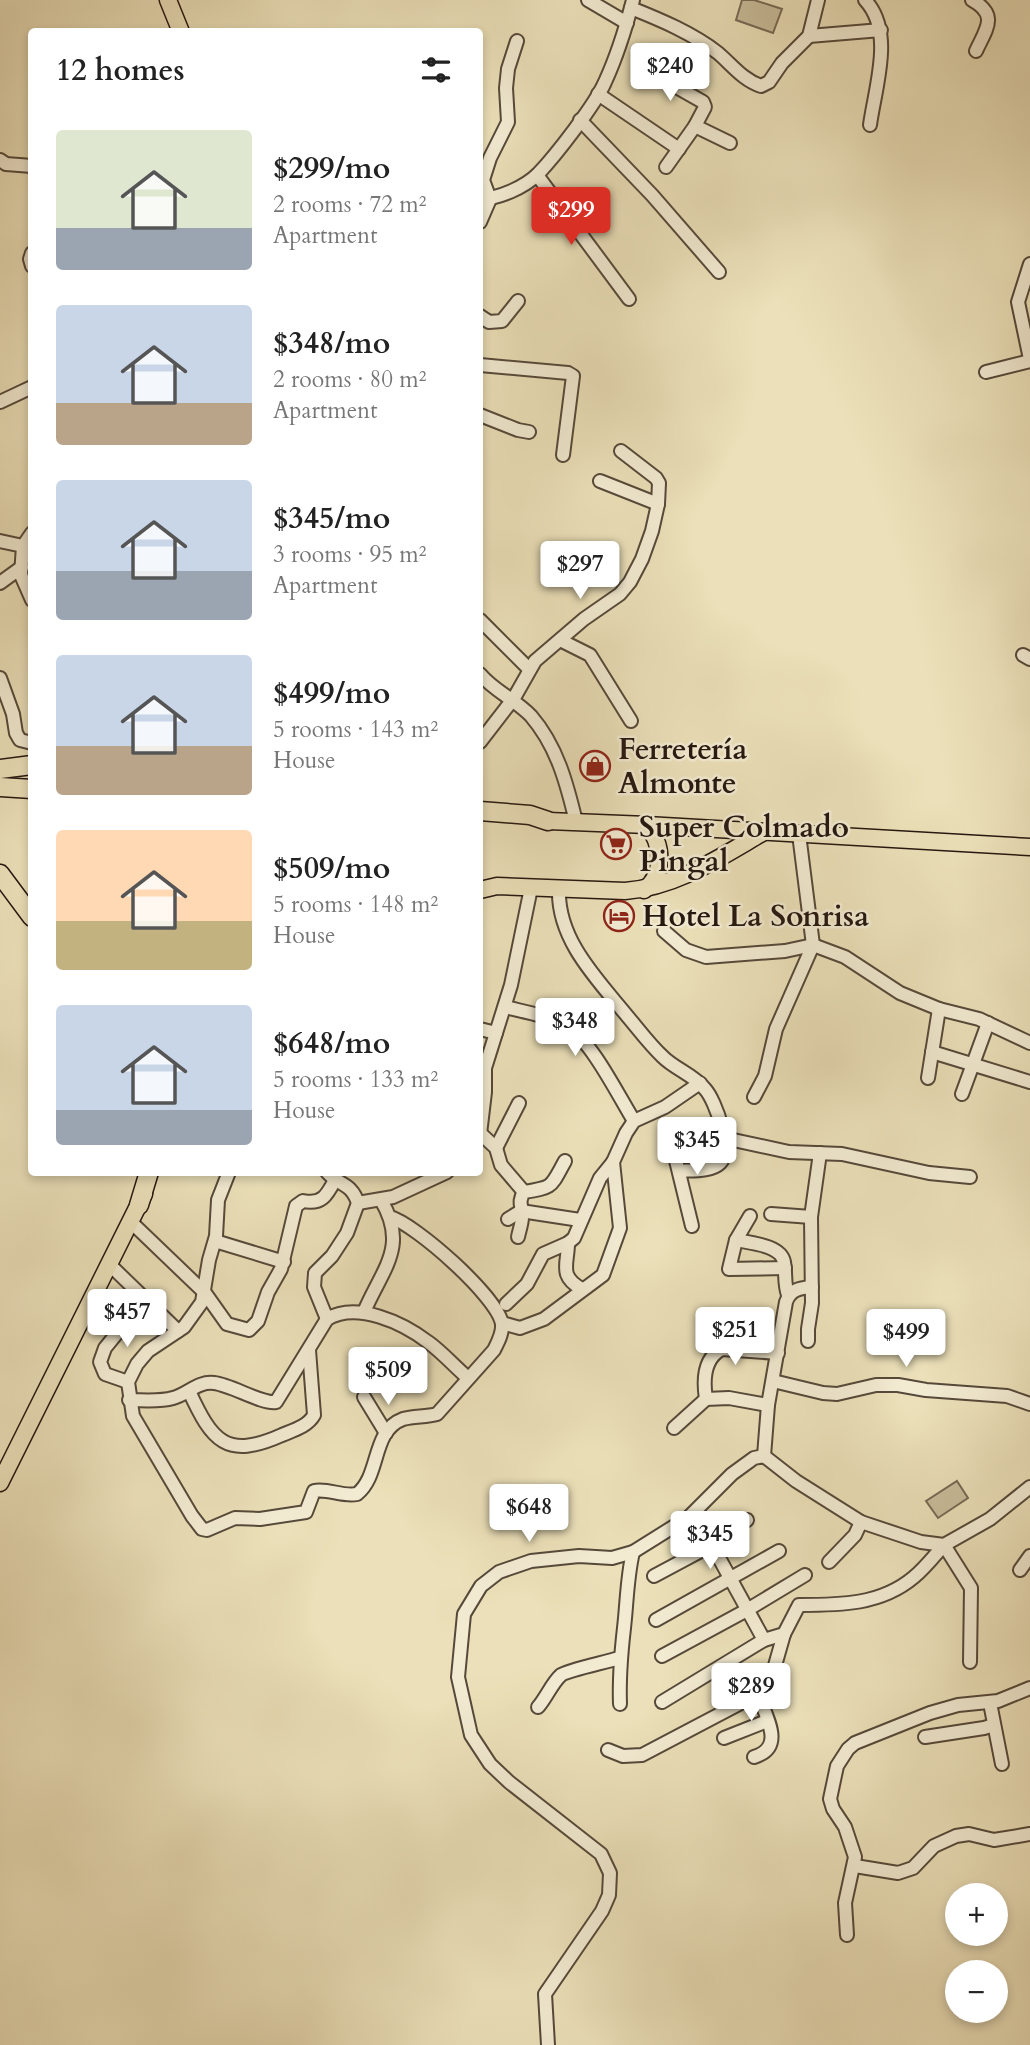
<!DOCTYPE html>
<meta charset="utf-8">
<style>
:root{--surface:#fff;--page:#f6f6f6;--text:#222;--muted:#767676;--accent:#d93025}
body{margin:0;font-family:Cardo,serif;background:var(--page);color:var(--text);height:100vh;display:flex;flex-direction:column;font-size:26px;white-space:nowrap}
*{box-sizing:border-box;margin:0}
p{font-size:23px;color:var(--muted)}
.icon{flex:none;width:38px;height:38px;fill:none;stroke:currentColor;stroke-width:2;stroke-linecap:round;stroke-linejoin:round}
.map{position:relative;flex:1;overflow:hidden}
.drawer{position:absolute;left:28px;top:28px;width:455px;height:1148px;display:flex;flex-direction:column;background:var(--surface);border-radius:7px;box-shadow:0 4px 10px #0003}
.drawer>*{flex:none}
.tools{position:absolute;left:945px;top:1883px;display:grid;gap:14px}
.tools a{display:grid;place-items:center;width:63px;height:63px;border-radius:50%;background:var(--surface);box-shadow:0 4px 10px #0003;font-size:35px}
.price{position:absolute;translate:-50% -60px;padding:0 16px;border-radius:7px;background:#fff;color:#222;font-size:23px;line-height:46px;filter:drop-shadow(0 2px 4px #0008)}
.price::after{content:'';position:absolute;left:50%;top:42px;width:21px;height:16px;margin-left:-10px;background:inherit;clip-path:polygon(0 0,100% 0,50% 100%)}
.price.on{background:var(--accent);color:#fff}
ul{padding:0;list-style:none}
li{display:flex;align-items:center;gap:21px;height:175px;padding:0 28px}
li span{display:grid;place-items:center;flex:none;width:196px;height:140px;border-radius:7px;color:#555}
li>.icon{margin-inline-start:auto}
span .icon{width:84px;height:84px;fill:#fffc;stroke-width:1}
li b{font-size:30px}
h2{display:flex;justify-content:space-between;align-items:center;height:84px;padding:0 28px;font-size:30px}
.map>svg:first-child{display:block}
</style>
<div class="map">
<svg width="1030" height="2045" viewBox="0 0 1030 2045">
<rect width="100%" height="100%" fill="#ebe0b9"/>
<filter id="stains"><feTurbulence type="fractalNoise" baseFrequency=".00286" numOctaves="4"/><feColorMatrix values="0 0 0 0 .2 0 0 0 0 .09 0 0 0 0 .02 0 0 0 .5 -.17"/></filter>
<radialGradient id="worn" r=".72"><stop offset=".6" stop-color="#630" stop-opacity="0"/><stop offset="1" stop-color="#630" stop-opacity=".3"/></radialGradient>
<g fill="#c9be9c" stroke="#776a56" stroke-width="2">
<path d="M742 0H754L782 9 773 33 736 20Z"/>
<path d="M957 1481 968 1498 938 1518 926 1501Z"/>
</g>
<g fill="none" stroke-linecap="round" stroke-linejoin="round">
<g stroke="#56493a" stroke-width="16">
<g id="minor">
<path d="M588 0 627 23"/>
<path d="M865 0C895 32 875 87 870 125"/>
<path d="M972 0C999 15 986 29 976 51"/>
<path d="M631 8C661 20 692 33 718 53 732 65 743 80 761 86L769 82 782 63 809 36 818 0"/>
<path d="M809 36 881 30"/>
<path d="M659 77 703 102 705 107 695 126 666 167"/>
<path d="M598 94 679 149"/>
<path d="M580 120 652 195 719 272"/>
<path d="M695 126 730 143"/>
<path d="M0 160 6 164 32 166"/>
<path d="M537 175 629 299"/>
<path d="M480 199C498 199 525 187 538 174 556 155 595 105 605 82 617 56 626 27 633 0"/>
<path d="M480 222 490 199 483 180 490 158 508 122 506 88 508 69 517 41"/>
<path d="M32 253 30 259 32 266"/>
<path d="M1030 264 1018 302 1030 359"/>
<path d="M480 316 489 322 502 321 518 301"/>
<path d="M480 365 568 373 573 376 563 455"/>
<path d="M986 372 1030 361"/>
<path d="M0 402 32 387"/>
<path d="M480 415 518 430 529 432"/>
<path d="M600 481 658 504"/>
<path d="M0 541 23 546 32 533"/>
<path d="M23 546 21 575 32 600"/>
<path d="M0 583 22 567"/>
<path d="M480 620 529 669"/>
<path d="M560 640 590 655 631 721"/>
<path d="M1023 655 1030 659"/>
<path d="M480 674C494 691 516 700 531 716 557 746 567 784 576 822"/>
<path d="M0 678 13 714 16 733 20 740 32 743"/>
<path d="M480 742 514 698 535 661 584 619 620 594 630 582 642 559 652 531 658 504 659 483 656 478 621 451"/>
<path d="M559 889C557 940 598 980 628 1017 639 1030 650 1045 663 1057 675 1069 694 1075 705 1089 716 1101 733 1151 720 1163 711 1172 690 1170 679 1171"/>
<path d="M664 931 686 950 706 957 785 951 813 945 845 957 900 993 939 1009 979 1019 1030 1043"/>
<path d="M505 1007C525 1012 550 1016 568 1027 592 1042 618 1095 634 1121"/>
<path d="M480 1029 496 1033"/>
<path d="M932 1052 1030 1082"/>
<path d="M928 1078 939 1009"/>
<path d="M962 1094 988 1023"/>
<path d="M754 1097 765 1076 776 1029 813 945 799 834"/>
<path d="M480 1133 496 1148 501 1165 524 1192"/>
<path d="M480 1134 485 1092V1068L511 985 531 888"/>
<path d="M670 1136 692 1226"/>
<path d="M724 1138 789 1152 842 1154 929 1173 970 1177"/>
<path d="M496 1148 519 1103"/>
<path d="M229 1172 218 1200 216 1236 209 1260 202 1302 184 1327 148 1351 137 1364 128 1382 133 1416 192 1516 202 1529 207 1530 235 1518 260 1519 306 1512 314 1491C328 1488 342 1497 357 1494 381 1475 371 1431 403 1419 414 1416 426 1417 437 1414L494 1350C498 1342 503 1333 502 1324 498 1297 415 1224 390 1217"/>
<path d="M327 1172C339 1186 351 1182 358 1203L347 1233 332 1256 315 1273 314 1287 327 1319"/>
<path d="M358 1203 393 1197 447 1172"/>
<path d="M771 1214 811 1217"/>
<path d="M750 1216 736 1240 729 1269 785 1268"/>
<path d="M508 1219 521 1211 580 1220"/>
<path d="M131 1222 205 1293 227 1324 249 1330 258 1321 268 1292 281 1269 296 1206 303 1201C322 1205 327 1195 335 1180"/>
<path d="M518 1237C519 1231 522 1224 522 1217 523 1206 517 1203 524 1192 554 1187 550 1188 565 1161"/>
<path d="M736 1240C750 1243 781 1245 784 1262 786 1273 784 1284 788 1295"/>
<path d="M215 1241 284 1262"/>
<path d="M568 1243C568 1264 558 1276 582 1289"/>
<path d="M109 1264 178 1331"/>
<path d="M506 1304 527 1284 543 1254 568 1243 574 1238 600 1178 613 1162"/>
<path d="M364 1312C382 1269 409 1247 381 1200"/>
<path d="M502 1323 520 1328 544 1319 603 1275 620 1228 613 1162 626 1133 634 1121 665 1107 700 1083"/>
<path d="M808 1341V1329L812 1303 811 1217 820 1153"/>
<path d="M773 1381 823 1393 837 1394 876 1385H898L926 1390 1007 1396 1030 1404"/>
<path d="M128 1382 105 1374 100 1362 105 1348 145 1299"/>
<path d="M189 1391C212 1441 226 1460 282 1435 294 1430 308 1426 314 1415L309 1350"/>
<path d="M364 1397 386 1433"/>
<path d="M706 1399C703 1380 704 1358 722 1349L778 1353"/>
<path d="M129 1400C143 1400 159 1402 173 1398 188 1394 198 1381 214 1383 232 1385 261 1404 276 1402L327 1319C357 1301 403 1323 428 1342 442 1352 454 1366 468 1378"/>
<path d="M674 1428 706 1399 729 1398 768 1405"/>
<path d="M764 1456 768 1405 786 1302C790 1290 799 1288 812 1287"/>
<path d="M689 1517 712 1545 764 1640"/>
<path d="M829 1562 855 1535 861 1522"/>
<path d="M1020 1570 1030 1556"/>
<path d="M654 1576 712 1545 747 1520"/>
<path d="M656 1620 779 1551"/>
<path d="M662 1656 747 1610 805 1575"/>
<path d="M662 1702 764 1640 784 1634 799 1605C840 1605 881 1605 914 1577 925 1568 935 1555 944 1545L971 1588 970 1662"/>
<path d="M990 1703 1002 1764"/>
<path d="M620 1704C619 1677 621 1654 624 1628 627 1602 627 1577 633 1552"/>
<path d="M538 1707C546 1698 552 1683 561 1675 568 1670 607 1662 619 1658"/>
<path d="M925 1737 984 1728 994 1725"/>
<path d="M724 1738 767 1721"/>
<path d="M608 1750 623 1756 642 1755 758 1694 770 1683 784 1634"/>
<path d="M754 1757C786 1747 766 1718 758 1694"/>
<path d="M855 1866 898 1873 913 1868 934 1846 956 1836 969 1834 994 1840 1030 1834"/>
<path d="M847 1935 845 1903 855 1857 845 1827 833 1809 830 1799 837 1766 848 1749 855 1743 930 1713 958 1705 998 1701 1030 1688"/>
<path d="M548 2045 545 1994 602 1911 609 1895 610 1873 601 1854 509 1782 490 1764 471 1735 458 1677 464 1614 481 1586 499 1572 531 1561 579 1556 612 1558 633 1552 689 1517 732 1474 754 1458 764 1456 796 1481 861 1522 921 1542 944 1545 990 1519 1030 1487"/>
</g>
</g>
<g stroke="#251710" stroke-width="19">
<g id="major">
<path d="M168 0 181 32"/>
<path d="M548 821 647 825 1030 847"/>
<path d="M480 890 497 886 625 891C676 887 719 858 762 833"/>
<path d="M644 890C666 874 662 843 647 825"/>
<path d="M0 1483 144 1194"/>
</g>
</g>
<g stroke="#251710" stroke-width="21">
<g id="highway">
<path d="M0 769 32 765"/>
<path d="M0 787 32 789"/>
<path d="M480 811 530 815 548 821"/>
<path d="M0 874 32 917"/>
<path d="M139 1205 149 1172"/>
</g>
</g>
<use href="#minor" stroke="#f2ebd2" stroke-width="12"/>
<use href="#major" stroke="#ebe0b9" stroke-width="16"/>
<use href="#highway" stroke="#ebe0b9" stroke-width="18"/>
</g>
<defs>
<g id="shop-ring" transform="scale(1.575)"><circle r="9.5" fill="#f2ebd2" stroke="#8f2418" stroke-width="1.5"/><path d="M-5-2.5h2.3a2.7 3.5 0 0 1 5.4 0H5L5.5 6h-11ZM-1.5-2.5h3a1.5 2.3 0 0 0-3 0Z" fill="#8f2418"/></g>
<g id="supermarket-ring" transform="scale(1.575)"><circle r="9.5" fill="#f2ebd2" stroke="#8f2418" stroke-width="1.5"/><path d="M-6-5.5h2.5l.6 2H6L4.5 2H-2.5L-4.4-4H-6ZM-1.5 3.2a1.3 1.3 0 1 0 .1 0ZM3 3.2a1.3 1.3 0 1 0 .1 0Z" fill="#8f2418"/></g>
<g id="hotel-ring" transform="scale(1.575)"><circle r="9.5" fill="#f2ebd2" stroke="#8f2418" stroke-width="1.5"/><path d="M-6-4.5h1.5V1H6V5H4.5V3h-9V5H-6ZM-4 0a1.8 1.8 0 1 1 3.6 0ZM.5 0V-2.5h3Q6-2.5 6 0Z" fill="#8f2418"/></g>
</defs>
<g fill-rule="evenodd">
<use href="#shop-ring" x="595" y="766"/>
<use href="#supermarket-ring" x="616" y="844"/>
<use href="#hotel-ring" x="619" y="916"/>
</g>
<g text-anchor="middle" dominant-baseline="central" stroke-width="5" stroke-linejoin="round" paint-order="stroke">
<g font-size="30" font-weight="bold" fill="#251710" stroke="#f2ebd2" text-anchor="start">
<text x="618" y="749">Ferretería<tspan x="618" dy="34">Almonte</tspan></text>
<text x="639" y="827">Super Colmado<tspan x="639" dy="34">Pingal</tspan></text>
<text x="642" y="916">Hotel La Sonrisa</text>
</g>
</g>
<rect width="100%" height="100%" filter="url(#stains)"/>
<rect width="100%" height="100%" fill="url(#worn)"/>
</svg>
<div class="tools">
<a>+</a>
<a>−</a>
</div>
<b class="price" style="left:670px;top:103px">$240</b>
<b class="price on" style="left:571px;top:247px">$299</b>
<b class="price" style="left:580px;top:601px">$297</b>
<b class="price" style="left:575px;top:1058px">$348</b>
<b class="price" style="left:697px;top:1177px">$345</b>
<b class="price" style="left:127px;top:1349px">$457</b>
<b class="price" style="left:735px;top:1367px">$251</b>
<b class="price" style="left:906px;top:1369px">$499</b>
<b class="price" style="left:388px;top:1407px">$509</b>
<b class="price" style="left:529px;top:1544px">$648</b>
<b class="price" style="left:710px;top:1571px">$345</b>
<b class="price" style="left:751px;top:1723px">$289</b>
<section class="drawer">
<h2>12 homes<svg class="icon" aria-label="filters" viewBox="0 0 24 24"><path d="M4 7h16M4 17h16"/><circle cx="9" cy="7" r="2"/><circle cx="15" cy="17" r="2"/></svg></h2>
<ul>
<li><span style="background:linear-gradient(#dfe7d0 70%,#9aa5b1 0)"><svg class="icon" aria-label="home" viewBox="0 0 24 24"><path d="M3 11l9-7 9 7M6 9v11h12V9"/></svg></span><div><b>$299/mo</b><p>2 rooms · 72 m²</p><p>Apartment</p></div></li>
<li><span style="background:linear-gradient(#c9d6e8 70%,#b9a48a 0)"><svg class="icon" aria-label="home" viewBox="0 0 24 24"><path d="M3 11l9-7 9 7M6 9v11h12V9"/></svg></span><div><b>$348/mo</b><p>2 rooms · 80 m²</p><p>Apartment</p></div></li>
<li><span style="background:linear-gradient(#c9d6e8 65%,#9aa5b1 0)"><svg class="icon" aria-label="home" viewBox="0 0 24 24"><path d="M3 11l9-7 9 7M6 9v11h12V9"/></svg></span><div><b>$345/mo</b><p>3 rooms · 95 m²</p><p>Apartment</p></div></li>
<li><span style="background:linear-gradient(#c9d6e8 65%,#b9a48a 0)"><svg class="icon" aria-label="home" viewBox="0 0 24 24"><path d="M3 11l9-7 9 7M6 9v11h12V9"/></svg></span><div><b>$499/mo</b><p>5 rooms · 143 m²</p><p>House</p></div></li>
<li><span style="background:linear-gradient(#ffd9b3 65%,#c2b280 0)"><svg class="icon" aria-label="home" viewBox="0 0 24 24"><path d="M3 11l9-7 9 7M6 9v11h12V9"/></svg></span><div><b>$509/mo</b><p>5 rooms · 148 m²</p><p>House</p></div></li>
<li><span style="background:linear-gradient(#c9d6e8 75%,#9aa5b1 0)"><svg class="icon" aria-label="home" viewBox="0 0 24 24"><path d="M3 11l9-7 9 7M6 9v11h12V9"/></svg></span><div><b>$648/mo</b><p>5 rooms · 133 m²</p><p>House</p></div></li>
</ul>
</section>
</div>
